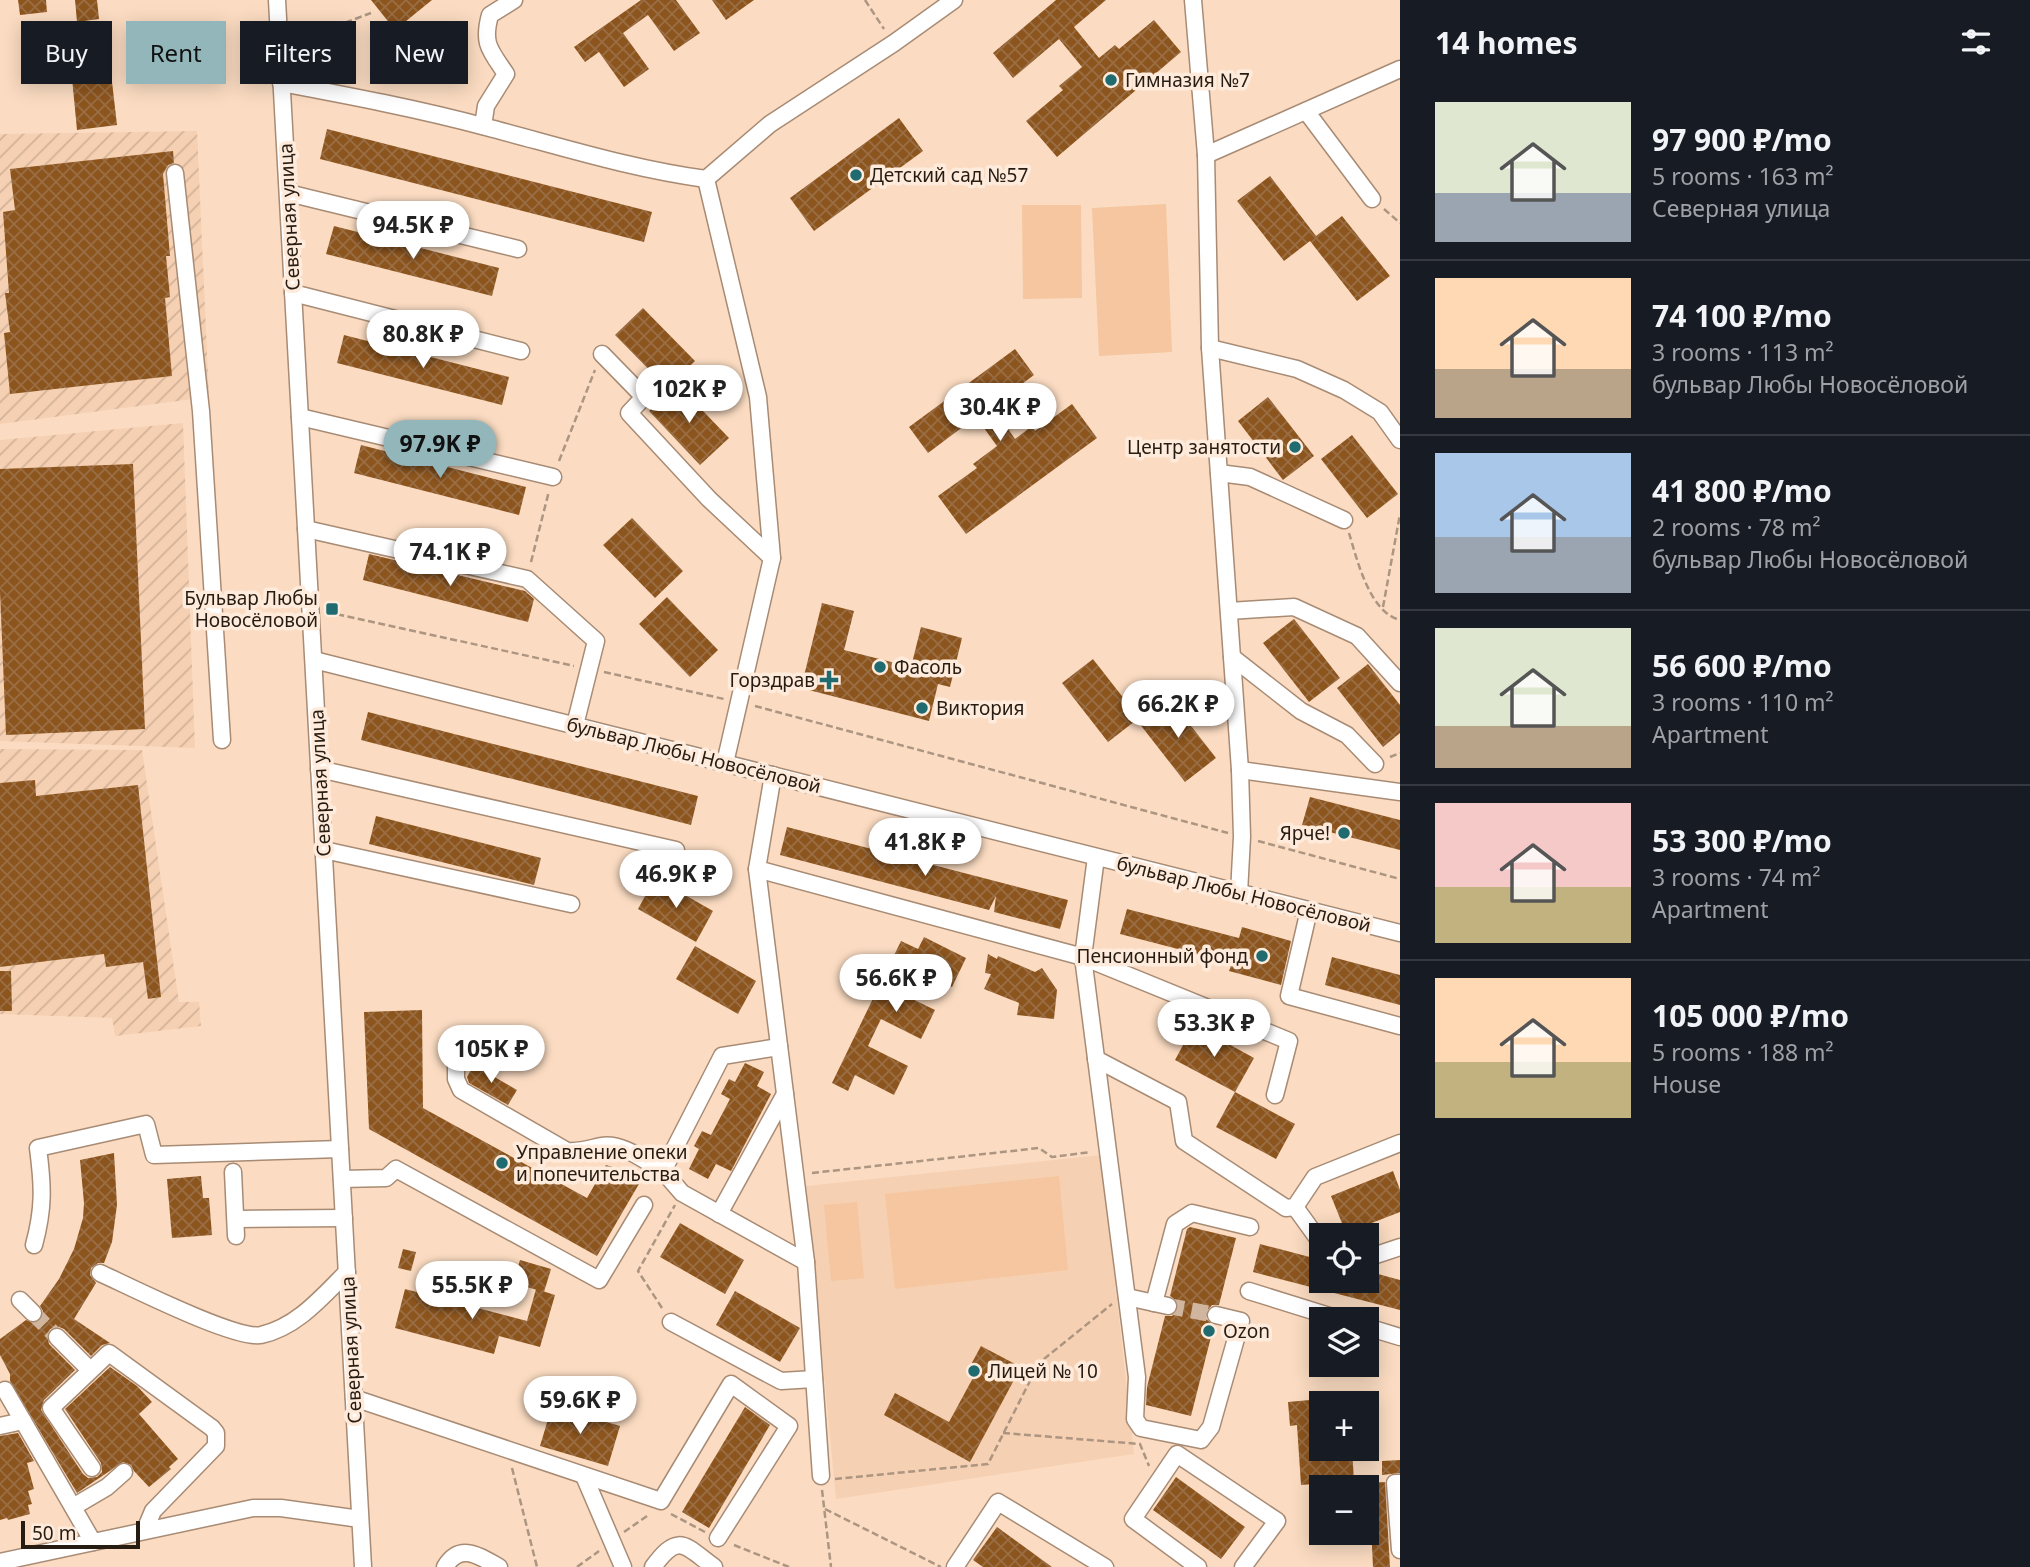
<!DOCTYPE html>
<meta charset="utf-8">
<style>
:root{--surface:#171b24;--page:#20242c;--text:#f1f3f6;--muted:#9ea1a6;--line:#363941;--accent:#92b6ba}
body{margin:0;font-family:"Noto Sans",sans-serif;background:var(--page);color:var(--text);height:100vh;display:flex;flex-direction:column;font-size:26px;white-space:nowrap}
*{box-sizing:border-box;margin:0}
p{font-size:23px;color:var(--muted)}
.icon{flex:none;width:38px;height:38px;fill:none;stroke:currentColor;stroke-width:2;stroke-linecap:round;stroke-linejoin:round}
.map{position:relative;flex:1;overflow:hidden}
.side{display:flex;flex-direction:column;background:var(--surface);width:630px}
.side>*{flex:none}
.guide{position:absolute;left:21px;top:21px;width:665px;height:63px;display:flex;gap:14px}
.fabs{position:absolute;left:1309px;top:1223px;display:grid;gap:14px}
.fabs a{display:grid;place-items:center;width:70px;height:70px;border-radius:0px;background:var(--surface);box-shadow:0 4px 18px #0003;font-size:35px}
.scale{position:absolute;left:21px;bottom:18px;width:119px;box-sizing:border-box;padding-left:7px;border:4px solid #271c12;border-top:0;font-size:19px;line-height:24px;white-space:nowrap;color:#271c12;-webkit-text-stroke:5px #ffebdc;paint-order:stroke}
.price{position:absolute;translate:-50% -60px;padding:0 16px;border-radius:24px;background:#fff;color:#222;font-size:23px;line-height:46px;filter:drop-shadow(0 2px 4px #0008)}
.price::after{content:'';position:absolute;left:50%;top:42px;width:21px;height:16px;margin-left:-10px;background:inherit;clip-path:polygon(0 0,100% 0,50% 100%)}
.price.on{background:var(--accent);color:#111}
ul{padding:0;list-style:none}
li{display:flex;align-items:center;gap:21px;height:175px;padding:0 35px}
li+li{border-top:2px solid var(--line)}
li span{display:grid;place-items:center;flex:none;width:196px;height:140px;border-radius:0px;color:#555}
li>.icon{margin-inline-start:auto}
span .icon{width:84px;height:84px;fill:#fffc;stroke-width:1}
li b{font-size:30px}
h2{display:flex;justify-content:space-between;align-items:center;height:84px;padding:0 35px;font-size:30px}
.tag{padding:0 24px;border-radius:0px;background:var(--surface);box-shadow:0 4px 18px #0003;font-size:24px;line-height:63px}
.tag.on{background:var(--accent);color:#111}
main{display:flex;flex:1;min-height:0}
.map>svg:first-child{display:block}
</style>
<main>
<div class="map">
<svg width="1400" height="1567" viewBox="0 0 1400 1567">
<defs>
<pattern id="industrial-furrows" width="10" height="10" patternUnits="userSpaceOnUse" patternTransform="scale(1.75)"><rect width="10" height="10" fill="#f6d0b2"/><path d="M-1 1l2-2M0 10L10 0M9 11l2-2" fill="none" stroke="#d3b298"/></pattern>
<pattern id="building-cross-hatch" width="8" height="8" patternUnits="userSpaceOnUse" patternTransform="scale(1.75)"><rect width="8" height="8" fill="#8d551e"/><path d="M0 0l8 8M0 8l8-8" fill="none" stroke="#996e44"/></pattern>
</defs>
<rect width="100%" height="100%" fill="#fbdcc2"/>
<path fill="#f6d0b2" d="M1101 1155 1134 1454 836 1499 806 1186Z"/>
<g fill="url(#industrial-furrows)">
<path d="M197 131 209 397 0 424V134Z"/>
<path d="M183 423 195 748 0 741V440Z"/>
<path d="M0 749 142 750 179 1002H199L201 1026 115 1036 112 1018 0 1014Z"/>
</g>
<g fill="#f5c69f">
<path d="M1166 204 1172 352 1099 356 1092 208Z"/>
<path d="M1022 205H1081L1082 298 1023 299Z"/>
<path d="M1059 1176 1068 1270 895 1289 885 1194Z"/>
<path d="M857 1202 864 1278 831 1281 824 1205Z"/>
</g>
<g fill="url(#building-cross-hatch)">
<path d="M18 0H46L47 12 20 15Z"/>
<path d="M75 0H97L99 19 77 22Z"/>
<path d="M371 0H432L395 30Z"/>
<path d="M641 0H676L700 33 674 51 648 15 623 33 649 69 624 87 599 52 585 62 574 47Z"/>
<path d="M712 0H754L726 20Z"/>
<path d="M1056 0H1106L1074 27 1099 58 1115 45 1119 49 1154 20 1181 52 1057 157 1026 121 1063 90 1059 86 1082 67 1059 39 1013 78 993 53Z"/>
<path d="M41 46 44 76 24 77 22 47Z"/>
<path d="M111 73 117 125 77 130 72 78Z"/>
<path d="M899 118 923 151 814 231 790 198Z"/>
<path d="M327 129 652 212 644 242 320 159Z"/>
<path d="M173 151 174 163 168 165 163 174 170 256H166L170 297 165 298 172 376 10 394 4 333 10 332 5 293H9L3 212 15 210 10 169Z"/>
<path d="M1270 176 1316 236 1342 216 1390 276 1357 301 1310 241 1284 261 1237 201Z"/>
<path d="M334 226 499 268 492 296 326 254Z"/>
<path d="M643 308 695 361 667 388 615 335Z"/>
<path d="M344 335 509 377 502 405 337 363Z"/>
<path d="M1015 349 1034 375 992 406 1015 439 1032 426 1035 431 1072 404 1097 438 966 534 938 496 977 468 973 464 997 446 976 417 928 453 909 427Z"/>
<path d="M677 384 729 438 700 465 649 411Z"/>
<path d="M1268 397 1314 456 1283 480 1238 421Z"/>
<path d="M1352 435 1398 494 1367 518 1321 459Z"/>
<path d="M361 445 526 487 519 515 354 473Z"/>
<path d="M133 464 145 729 6 735 0 591V469Z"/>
<path d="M632 518 683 571 655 598 603 545Z"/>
<path d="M369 554 525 591 534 599 528 622 363 580Z"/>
<path d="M667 597 718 650 690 677 639 624Z"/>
<path d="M822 603 854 611 844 650 911 667 921 627 962 638 950 687 938 684 929 721 801 688Z"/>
<path d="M1294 619 1340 678 1309 702 1263 643Z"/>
<path d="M1093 659 1139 718 1108 742 1062 683Z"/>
<path d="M1368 664 1400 705V733L1383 747 1337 688Z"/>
<path d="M1170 699 1216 758 1185 782 1139 723Z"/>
<path d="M368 712 698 796 691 825 361 740Z"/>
<path d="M35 780 36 796 138 785 161 997 148 999 143 962 106 967 104 954 0 967V783Z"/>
<path d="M1310 797 1400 820V850L1302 825Z"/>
<path d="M376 816 541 858 534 885 369 844Z"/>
<path d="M787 827 1068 900 1060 929 994 912 996 896 989 910 780 855Z"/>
<path d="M655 878 713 911 696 942 638 909Z"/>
<path d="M1127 909 1239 938 1242 927 1291 941 1281 985 1229 971 1232 963 1120 934Z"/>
<path d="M924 937 966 958 952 987 912 967 900 993 935 1010 921 1039 881 1019 868 1046 908 1066 894 1095 855 1075 848 1091 832 1083 901 941 918 949Z"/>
<path d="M695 946 756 981 738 1014 676 979Z"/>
<path d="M988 954 997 959 998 956 1035 972 1042 968 1057 990 1054 1019 1017 1015 1019 1003 984 989 991 974 985 973Z"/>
<path d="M1332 957 1400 975V1005L1325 985Z"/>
<path d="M0 971H11L12 1011H0Z"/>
<path d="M422 1010 423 1108 587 1198 606 1165 643 1177 597 1256 369 1129 364 1012Z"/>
<path d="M1194 1025 1254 1058 1235 1092 1175 1060Z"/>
<path d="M745 1063 764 1072 757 1086 771 1094 731 1171 716 1164 708 1179 689 1169 699 1149 694 1146 702 1131 711 1135 730 1099 721 1094 729 1079 735 1082Z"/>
<path d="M474 1065 517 1090 508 1105 469 1083 467 1077Z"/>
<path d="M1235 1092 1295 1124 1276 1159 1216 1127Z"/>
<path d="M114 1153 117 1205 112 1242 104 1263H98L91 1268 90 1275 96 1283 74 1319 110 1343 102 1345 91 1356 64 1329 59 1327 50 1329 47 1335 49 1344 75 1370 44 1400 41 1410 83 1474 88 1478 97 1477 102 1472 101 1463 65 1409 110 1367 137 1386 152 1402 139 1414 178 1459 169 1467 171 1469 149 1487 134 1471 131 1465 123 1462 77 1493 10 1381V1374L0 1355V1339L26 1320 35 1323 41 1320 43 1311 40 1306 59 1279 74 1249 83 1218 84 1203 80 1160Z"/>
<path d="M1393 1171 1400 1190V1212L1346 1233 1331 1196Z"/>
<path d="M201 1176 203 1198H209L212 1235 172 1238 167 1179Z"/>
<path d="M680 1223 744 1260 725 1294 660 1257Z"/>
<path d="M1190 1227 1236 1238 1219 1305H1212L1206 1312V1319L1214 1325 1191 1416 1146 1405 1147 1387 1165 1316H1172L1178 1309V1302L1170 1296 1187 1229Z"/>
<path d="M1260 1244 1321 1260V1281H1367V1271L1400 1280V1310L1253 1272Z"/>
<path d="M403 1249 416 1252 411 1271 398 1268Z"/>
<path d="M520 1260 551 1269 544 1292 513 1283Z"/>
<path d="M405 1289 527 1321 536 1289 555 1295 540 1347 499 1336 494 1354 395 1328Z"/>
<path d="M735 1291 800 1328 780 1362 716 1325Z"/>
<path d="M981 1346 1021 1367 970 1462 884 1415 895 1393 949 1422 974 1376 967 1372Z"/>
<path d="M1321 1399V1449H1352L1354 1481 1301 1485 1297 1425 1290 1426 1288 1402Z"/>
<path d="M552 1406 620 1426 608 1466 540 1446Z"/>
<path d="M745 1407 770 1425 709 1528 682 1512Z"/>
<path d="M18 1433 34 1461 27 1463 34 1489 28 1491 32 1504 28 1505 30 1514 8 1520 7 1518 0 1520V1436Z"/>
<path d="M1400 1460V1473L1382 1475V1461Z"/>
<path d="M1176 1477 1245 1527 1221 1559 1153 1510Z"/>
<path d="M1385 1482 1390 1567H1373L1369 1483Z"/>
<path d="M997 1527 1052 1567H983L973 1560Z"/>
</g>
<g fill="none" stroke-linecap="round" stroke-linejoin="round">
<g stroke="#d1b69f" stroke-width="16" stroke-dasharray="16 8" stroke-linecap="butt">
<path d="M1168 1306 1216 1315"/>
<path d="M33 1313 57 1337"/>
</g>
<g stroke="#a88b74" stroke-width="19">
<g id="minor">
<path d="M277 0 363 1567"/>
<path d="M1193 0 1206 155 1210 348 1240 770 1242 837 1239 893"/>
<path d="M281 83C350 96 419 109 486 127 559 146 631 169 706 179L770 124 894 43 954 0"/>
<path d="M1306 111 1372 199"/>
<path d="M483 126 486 106 506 74C490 50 482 44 490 15L514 0"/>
<path d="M1206 155 1400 69"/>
<path d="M175 173 201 411 222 740"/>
<path d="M706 179 758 397 772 558 725 763"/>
<path d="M288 193 518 249"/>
<path d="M293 293 521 351"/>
<path d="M1210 348 1297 369 1344 390 1380 412 1400 440"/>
<path d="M602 354 644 397 629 413 709 499 772 558"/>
<path d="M300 417 553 477"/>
<path d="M1219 473 1250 477 1344 520"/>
<path d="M306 529 527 579 596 641 575 725"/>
<path d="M1229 611 1294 607 1357 636 1400 683"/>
<path d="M1232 657 1301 711 1347 735 1375 764"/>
<path d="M314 660 1400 933"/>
<path d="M319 769 676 850"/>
<path d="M1240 770 1400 792"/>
<path d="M773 775 757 869 806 1262 821 1476"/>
<path d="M324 850 571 904"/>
<path d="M1096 857 1083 957 1137 1377 1135 1419 1141 1428 1201 1440 1211 1427 1241 1321 1216 1315"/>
<path d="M757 869 1083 957 1289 1041 1275 1095"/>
<path d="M1309 910 1289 996 1400 1026"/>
<path d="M779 1047 722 1056 663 1171 682 1193 806 1262"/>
<path d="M1096 1059 1178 1102 1184 1141 1286 1208 1295 1207 1315 1177 1400 1143"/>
<path d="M456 1063V1079L461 1090 567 1151C581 1152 588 1149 601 1146 622 1142 645 1161 663 1171"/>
<path d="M233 1172 236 1236"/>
<path d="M342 1179 386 1178 396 1169 599 1280 644 1205"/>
<path d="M1295 1207 1321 1243"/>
<path d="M719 1214 785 1094"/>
<path d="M236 1219 344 1218"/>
<path d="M34 1245C44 1208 43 1186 38 1148L146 1124 154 1155 340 1149"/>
<path d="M1367 1258 1400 1247"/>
<path d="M100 1273C129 1286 235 1340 261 1335 297 1327 322 1297 347 1272"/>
<path d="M1249 1291 1342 1320"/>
<path d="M1127 1297 1168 1306"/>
<path d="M20 1300 33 1313"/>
<path d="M1154 1303 1175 1224 1192 1213 1250 1227"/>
<path d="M671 1322 781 1381 814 1379"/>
<path d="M1367 1327 1400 1337"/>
<path d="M57 1337 90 1370"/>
<path d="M5 1390 23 1421"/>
<path d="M354 1398 661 1501 731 1384 789 1426 718 1538"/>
<path d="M0 1426 23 1421 93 1542"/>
<path d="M92 1468 51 1408 109 1353 212 1428 216 1433V1446L153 1511 145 1530"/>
<path d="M584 1476 623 1567"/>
<path d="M1400 1483H1395L1400 1550"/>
<path d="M73 1507 107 1487 124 1472"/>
<path d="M0 1562 253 1508H281L360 1519"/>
<path d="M445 1567C460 1542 479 1556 499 1567"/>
<path d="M653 1567C679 1532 684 1545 714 1567"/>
<path d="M955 1567 998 1502 1105 1567"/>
<path d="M1198 1567 1133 1519 1177 1454 1277 1521 1243 1567"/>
</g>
</g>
<g stroke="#ac9581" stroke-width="2.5" stroke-dasharray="7 3.5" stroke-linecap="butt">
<path d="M865 0 884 29"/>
<path d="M296 41 371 13"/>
<path d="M1384 209 1400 223"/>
<path d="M559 461 595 370"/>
<path d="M1349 533C1357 559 1369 612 1400 620"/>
<path d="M531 562 549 491"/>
<path d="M1383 607 1400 514"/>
<path d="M327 612 574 666"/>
<path d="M604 672 724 699"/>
<path d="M755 706 1228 833"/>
<path d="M1390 757 1400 753"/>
<path d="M1258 841 1400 879"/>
<path d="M812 1173 1039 1148 1052 1157 1091 1152"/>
<path d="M662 1308 638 1271 675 1205"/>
<path d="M1003 1433 1140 1444 1149 1466"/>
<path d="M512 1468 537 1567"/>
<path d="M835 1479 988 1464 1039 1363 1112 1304"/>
<path d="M822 1490 831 1567"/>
<path d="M825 1509 941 1567"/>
<path d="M671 1514 705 1532"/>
<path d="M624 1532 650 1514"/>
<path d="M734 1545 789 1567"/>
<path d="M577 1567 599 1551"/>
</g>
<use href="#minor" stroke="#fff" stroke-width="16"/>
</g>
<g fill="#1f6b70" stroke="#ffebdc" stroke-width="2.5">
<circle cx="1111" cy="80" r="7"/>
<circle cx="856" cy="175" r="7"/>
<circle cx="1295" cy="447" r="7"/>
<rect x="325" y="602" width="14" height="14" rx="3.5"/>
<circle cx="880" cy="667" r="7"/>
<path d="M825.5 669.5h7v7h7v7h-7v7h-7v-7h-7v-7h7z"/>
<circle cx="922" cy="708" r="7"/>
<circle cx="1344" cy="833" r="7"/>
<circle cx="1262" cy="956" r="7"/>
<circle cx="502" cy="1163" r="7"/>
<circle cx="1209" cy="1331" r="7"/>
<circle cx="974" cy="1371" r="7"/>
</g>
<g text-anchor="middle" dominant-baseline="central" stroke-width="7" stroke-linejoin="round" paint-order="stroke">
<g font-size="19" fill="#271c12" stroke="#ffebdc" text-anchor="start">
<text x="1125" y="80">Гимназия №7</text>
<text x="870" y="175">Детский сад №57</text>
<text x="1281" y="447" text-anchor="end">Центр занятости</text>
<text x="318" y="598" text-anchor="end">Бульвар Любы<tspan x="318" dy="22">Новосёловой</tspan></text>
<text x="894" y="667">Фасоль</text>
<text x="815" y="680" text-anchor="end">Горздрав</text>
<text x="936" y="708">Виктория</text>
<text x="1330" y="833" text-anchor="end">Ярче!</text>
<text x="1248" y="956" text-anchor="end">Пенсионный фонд</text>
<text x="516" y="1152">Управление опеки<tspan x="516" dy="22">и попечительства</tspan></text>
<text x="1223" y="1331">Ozon</text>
<text x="988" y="1371">Лицей № 10</text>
</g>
<g font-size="19" fill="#271c12" stroke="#ffebdc">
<text transform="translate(289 217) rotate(-93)">Северная улица</text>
<text transform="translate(694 755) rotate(14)">бульвар Любы Новосёловой</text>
<text transform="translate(320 783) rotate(-93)">Северная улица</text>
<text transform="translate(1244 894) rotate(14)">бульвар Любы Новосёловой</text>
<text transform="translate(351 1350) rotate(-93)">Северная улица</text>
</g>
</g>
</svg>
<div class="fabs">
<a><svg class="icon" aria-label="locate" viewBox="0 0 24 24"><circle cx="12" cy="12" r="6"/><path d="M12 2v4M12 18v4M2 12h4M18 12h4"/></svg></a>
<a><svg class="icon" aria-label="layers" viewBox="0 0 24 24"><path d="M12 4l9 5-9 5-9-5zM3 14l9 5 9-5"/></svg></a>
<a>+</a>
<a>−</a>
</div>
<div class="scale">50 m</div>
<b class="price" style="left:413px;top:261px">94.5K ₽</b>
<b class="price" style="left:423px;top:370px">80.8K ₽</b>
<b class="price" style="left:689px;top:425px">102K ₽</b>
<b class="price" style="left:1000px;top:443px">30.4K ₽</b>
<b class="price on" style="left:440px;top:480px">97.9K ₽</b>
<b class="price" style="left:450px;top:588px">74.1K ₽</b>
<b class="price" style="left:1178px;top:740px">66.2K ₽</b>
<b class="price" style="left:925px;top:878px">41.8K ₽</b>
<b class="price" style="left:676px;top:910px">46.9K ₽</b>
<b class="price" style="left:896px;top:1014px">56.6K ₽</b>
<b class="price" style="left:1214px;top:1059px">53.3K ₽</b>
<b class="price" style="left:491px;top:1085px">105K ₽</b>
<b class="price" style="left:472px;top:1321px">55.5K ₽</b>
<b class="price" style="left:580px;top:1436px">59.6K ₽</b>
<div class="guide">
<a class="tag">Buy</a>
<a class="tag on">Rent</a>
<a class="tag">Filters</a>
<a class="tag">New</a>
</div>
</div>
<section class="side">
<h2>14 homes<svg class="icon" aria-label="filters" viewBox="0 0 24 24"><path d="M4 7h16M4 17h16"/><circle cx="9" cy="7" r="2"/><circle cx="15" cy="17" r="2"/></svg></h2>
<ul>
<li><span style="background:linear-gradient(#dfe7d0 65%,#9aa5b1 0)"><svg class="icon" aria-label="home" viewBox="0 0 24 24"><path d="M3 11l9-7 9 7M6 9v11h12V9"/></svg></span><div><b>97 900 ₽/mo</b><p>5 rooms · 163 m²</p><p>Северная улица</p></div></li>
<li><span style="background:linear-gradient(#ffd9b3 65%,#b9a48a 0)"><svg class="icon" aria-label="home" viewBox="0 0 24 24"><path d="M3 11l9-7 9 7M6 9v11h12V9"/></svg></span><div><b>74 100 ₽/mo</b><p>3 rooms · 113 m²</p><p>бульвар Любы Новосёловой</p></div></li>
<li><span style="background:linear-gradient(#a9c7e8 60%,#9aa5b1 0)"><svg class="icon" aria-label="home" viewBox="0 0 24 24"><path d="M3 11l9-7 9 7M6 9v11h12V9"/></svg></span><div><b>41 800 ₽/mo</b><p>2 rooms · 78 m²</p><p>бульвар Любы Новосёловой</p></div></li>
<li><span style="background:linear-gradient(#dfe7d0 70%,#b9a48a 0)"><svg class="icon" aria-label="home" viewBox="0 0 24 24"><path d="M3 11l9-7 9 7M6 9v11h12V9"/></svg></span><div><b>56 600 ₽/mo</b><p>3 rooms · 110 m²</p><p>Apartment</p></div></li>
<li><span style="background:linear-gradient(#f6c9c9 60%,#c2b280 0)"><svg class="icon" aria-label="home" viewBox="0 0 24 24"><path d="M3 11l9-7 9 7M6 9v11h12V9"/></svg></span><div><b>53 300 ₽/mo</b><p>3 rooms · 74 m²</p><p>Apartment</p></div></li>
<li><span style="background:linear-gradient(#ffd9b3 60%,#c2b280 0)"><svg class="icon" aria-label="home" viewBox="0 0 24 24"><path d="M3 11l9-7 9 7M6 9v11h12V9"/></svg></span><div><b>105 000 ₽/mo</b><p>5 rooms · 188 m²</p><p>House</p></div></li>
</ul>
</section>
</main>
